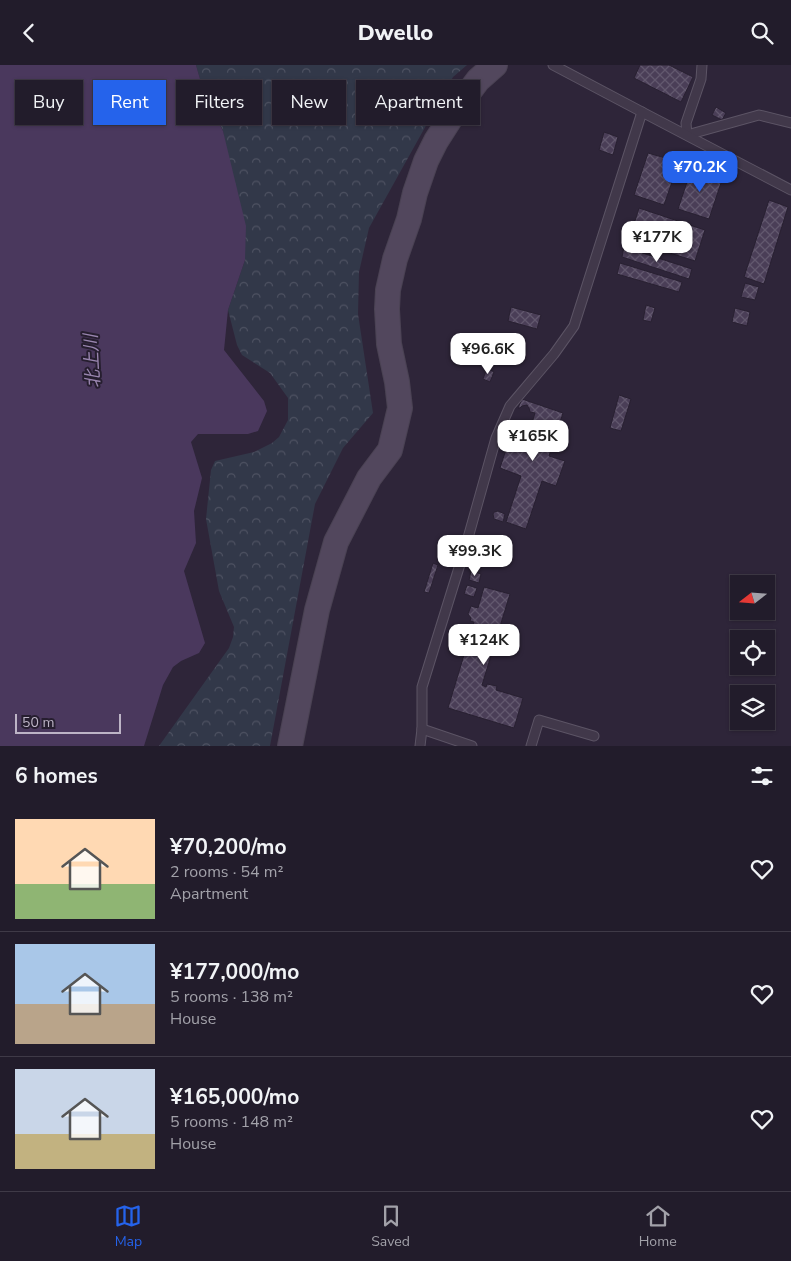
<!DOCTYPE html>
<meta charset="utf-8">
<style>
:root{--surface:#221c2b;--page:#2a2533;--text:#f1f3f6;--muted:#a2a1a9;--line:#3f3a47;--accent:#2563eb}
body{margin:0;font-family:"Nunito Sans","Noto Sans JP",sans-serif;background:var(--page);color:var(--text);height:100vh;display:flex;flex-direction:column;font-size:19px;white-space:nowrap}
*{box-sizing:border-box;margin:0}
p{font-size:16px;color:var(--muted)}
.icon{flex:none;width:28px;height:28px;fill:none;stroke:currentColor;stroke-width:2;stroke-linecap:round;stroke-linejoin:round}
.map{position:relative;height:681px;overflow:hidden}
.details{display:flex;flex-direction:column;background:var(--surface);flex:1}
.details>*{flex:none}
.guide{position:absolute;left:15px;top:15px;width:500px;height:45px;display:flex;gap:10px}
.needle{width:32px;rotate:253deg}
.buttons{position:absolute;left:730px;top:510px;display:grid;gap:10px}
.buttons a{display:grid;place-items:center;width:45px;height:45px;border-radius:0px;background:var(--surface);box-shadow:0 1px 4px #0004,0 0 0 1px var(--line);font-size:25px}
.scale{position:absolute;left:15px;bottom:12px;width:106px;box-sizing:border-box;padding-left:5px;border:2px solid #bdb4c6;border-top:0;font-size:14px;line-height:18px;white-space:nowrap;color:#bdb4c6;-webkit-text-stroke:4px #261e2f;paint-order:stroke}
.price{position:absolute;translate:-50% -42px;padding:0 11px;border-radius:10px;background:#fff;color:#222;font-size:16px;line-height:32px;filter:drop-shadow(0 1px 2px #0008)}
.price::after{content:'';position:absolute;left:50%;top:30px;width:15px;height:11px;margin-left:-8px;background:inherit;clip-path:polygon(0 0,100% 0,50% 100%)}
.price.current{background:var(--accent);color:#fff}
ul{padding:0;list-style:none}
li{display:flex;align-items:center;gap:15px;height:125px;padding:0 15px}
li+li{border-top:1px solid var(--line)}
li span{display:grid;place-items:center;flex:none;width:140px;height:100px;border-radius:0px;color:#555}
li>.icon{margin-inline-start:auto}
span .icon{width:60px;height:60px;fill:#fffc;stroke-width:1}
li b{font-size:21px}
h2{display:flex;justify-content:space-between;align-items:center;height:60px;padding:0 15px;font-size:21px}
.pill{padding:0 18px;border-radius:0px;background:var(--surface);box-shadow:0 1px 4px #0004,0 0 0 1px var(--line);font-size:18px;line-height:45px}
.pill.current{background:var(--accent);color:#fff}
header{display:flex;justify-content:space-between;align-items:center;height:65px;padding:0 15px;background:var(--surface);font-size:22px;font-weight:800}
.tab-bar{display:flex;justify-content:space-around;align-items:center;height:70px;border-top:1px solid var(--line);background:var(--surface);font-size:14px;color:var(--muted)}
.tab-bar a{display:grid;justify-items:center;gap:2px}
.tab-bar .current{color:var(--accent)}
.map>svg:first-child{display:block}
</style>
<header><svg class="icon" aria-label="back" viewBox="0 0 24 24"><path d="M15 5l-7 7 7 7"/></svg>Dwello<svg class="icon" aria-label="search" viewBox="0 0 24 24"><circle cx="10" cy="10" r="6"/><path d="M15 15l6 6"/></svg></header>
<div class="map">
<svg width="791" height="681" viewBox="0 0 791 681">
<defs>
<pattern id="forest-crowns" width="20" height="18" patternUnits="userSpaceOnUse" patternTransform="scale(1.25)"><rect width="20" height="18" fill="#323849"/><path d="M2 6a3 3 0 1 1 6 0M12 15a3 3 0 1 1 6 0" fill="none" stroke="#4e5262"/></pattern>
<pattern id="building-cross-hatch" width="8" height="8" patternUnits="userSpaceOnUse" patternTransform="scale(1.25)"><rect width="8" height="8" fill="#4a3e57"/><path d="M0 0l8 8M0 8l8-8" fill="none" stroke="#62586e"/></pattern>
</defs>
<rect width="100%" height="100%" fill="#2e2539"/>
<path fill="url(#forest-crowns)" d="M196 0H467L453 12 369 163 359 207 358 249 373 348 343 383 315 439 270 681H159L229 583 233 572 234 562 219 526 206 454 211 405 215 396 254 387 272 378 279 372 288 355V333L270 308 242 290 237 280 228 245 245 195 223 66 204 28Z"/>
<path fill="#4a385d" d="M0 0H196L204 28 223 66 246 161 245 195 228 245 224 285 264 336 267 346 258 366 248 369H198L191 377 202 413 194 446 196 478 184 506 205 578 199 588 181 596 173 602 163 620 144 681H0Z"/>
<g fill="url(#building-cross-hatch)" stroke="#282031">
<path d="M640 0H669L693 12 681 37 634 13Z"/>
<path d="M716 42 726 48 722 55 712 50Z"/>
<path d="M604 67 618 72 613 90 599 85Z"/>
<path d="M648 88 679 97 664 140 634 130Z"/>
<path d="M692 102 723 112 709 154 678 144Z"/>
<path d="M769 135 788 142 764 219 744 212Z"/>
<path d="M639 143 705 165 695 196 629 175Z"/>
<path d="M624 182 692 204 689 214 622 192Z"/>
<path d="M620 198 682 217 679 227 617 209Z"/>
<path d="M745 218 759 222 755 235 741 232Z"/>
<path d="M646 240 655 243 651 257 643 255Z"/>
<path d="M511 242 541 250 537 264 508 256Z"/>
<path d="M735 243 750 247 747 261 732 257Z"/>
<path d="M487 303 494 307 490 317 483 314Z"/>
<path d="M619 330 631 334 621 366 610 363Z"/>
<path d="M522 334 563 348 549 391 565 396 556 421 542 416 526 464 506 457 521 411 500 403 512 366 516 368 512 380 524 384 535 348 530 347 529 343 527 340 522 341 520 343H518Z"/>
<path d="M498 446 505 449 503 457 494 454 493 449 494 447Z"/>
<path d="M433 498 438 500 429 528 424 527Z"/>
<path d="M471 506 481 509 479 518 469 515Z"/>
<path d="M467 520 477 523 474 532 464 529Z"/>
<path d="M484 522 510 529 482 620 486 622 487 619 497 621 496 625 523 633 514 663 448 643 474 557 470 556 471 553 468 549 471 541 478 543Z"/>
</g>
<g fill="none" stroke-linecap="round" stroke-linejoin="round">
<g stroke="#5c5465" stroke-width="11">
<g id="lane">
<path d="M553 0 642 47"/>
<path d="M702 0 701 14 686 58 687 70 759 50 791 58"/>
<path d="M422 664 472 681"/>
<path d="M420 681 422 664V622L466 480 496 373 510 341 554 289 574 261 642 47 791 125"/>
<path d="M531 681 539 655 594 671"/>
</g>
</g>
<g stroke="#4a4253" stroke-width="26">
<path id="secondary" d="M290 681 317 545 336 477 369 413 390 385 400 343 397 317 389 279 387 244 388 225 395 194 409 154 415 128 426 96 436 76 457 43 478 15 495 0"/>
</g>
<use href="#lane" stroke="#41384a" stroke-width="9"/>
<use href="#secondary" stroke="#52475d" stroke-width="24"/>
</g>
<g text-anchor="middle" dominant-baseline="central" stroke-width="4" stroke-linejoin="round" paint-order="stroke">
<g font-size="18" font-style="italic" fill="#9985af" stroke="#261e2f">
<text transform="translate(92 296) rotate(-93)">北上川</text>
</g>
</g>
</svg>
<div class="buttons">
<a><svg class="needle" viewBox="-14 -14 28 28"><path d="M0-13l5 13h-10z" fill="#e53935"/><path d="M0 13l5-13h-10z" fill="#a2a1a9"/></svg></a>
<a><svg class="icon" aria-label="locate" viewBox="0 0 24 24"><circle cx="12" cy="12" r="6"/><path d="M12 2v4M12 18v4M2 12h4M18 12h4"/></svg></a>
<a><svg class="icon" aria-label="layers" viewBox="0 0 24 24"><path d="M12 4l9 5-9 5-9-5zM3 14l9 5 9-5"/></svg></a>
</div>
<div class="scale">50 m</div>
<b class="price current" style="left:700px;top:128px">¥70.2K</b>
<b class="price" style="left:657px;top:198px">¥177K</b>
<b class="price" style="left:488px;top:310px">¥96.6K</b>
<b class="price" style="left:533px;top:397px">¥165K</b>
<b class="price" style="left:475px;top:512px">¥99.3K</b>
<b class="price" style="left:484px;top:601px">¥124K</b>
<div class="guide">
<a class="pill">Buy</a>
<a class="pill current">Rent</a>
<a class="pill">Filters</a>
<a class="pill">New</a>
<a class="pill">Apartment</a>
</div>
</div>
<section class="details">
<h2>6 homes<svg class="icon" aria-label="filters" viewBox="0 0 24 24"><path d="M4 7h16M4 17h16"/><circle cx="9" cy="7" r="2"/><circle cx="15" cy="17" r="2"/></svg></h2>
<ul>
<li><span style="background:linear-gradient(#ffd9b3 65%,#8fb573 0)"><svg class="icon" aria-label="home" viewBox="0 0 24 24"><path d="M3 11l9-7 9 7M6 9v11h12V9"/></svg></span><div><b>¥70,200/mo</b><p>2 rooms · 54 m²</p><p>Apartment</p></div><svg class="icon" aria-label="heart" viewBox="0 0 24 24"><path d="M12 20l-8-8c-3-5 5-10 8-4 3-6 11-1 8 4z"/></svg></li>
<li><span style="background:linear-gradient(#a9c7e8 60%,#b9a48a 0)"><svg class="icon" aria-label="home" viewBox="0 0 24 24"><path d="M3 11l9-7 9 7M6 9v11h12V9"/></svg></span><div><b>¥177,000/mo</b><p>5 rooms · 138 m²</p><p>House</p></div><svg class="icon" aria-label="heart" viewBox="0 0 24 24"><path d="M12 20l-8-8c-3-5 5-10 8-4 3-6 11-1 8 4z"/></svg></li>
<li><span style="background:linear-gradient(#c9d6e8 65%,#c2b280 0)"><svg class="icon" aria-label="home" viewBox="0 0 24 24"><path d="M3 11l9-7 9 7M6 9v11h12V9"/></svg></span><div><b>¥165,000/mo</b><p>5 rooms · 148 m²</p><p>House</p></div><svg class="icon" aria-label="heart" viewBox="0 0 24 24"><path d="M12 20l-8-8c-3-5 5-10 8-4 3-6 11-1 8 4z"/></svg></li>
</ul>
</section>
<nav class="tab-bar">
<a class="current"><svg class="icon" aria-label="map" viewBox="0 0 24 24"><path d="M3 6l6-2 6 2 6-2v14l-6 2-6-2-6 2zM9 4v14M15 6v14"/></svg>Map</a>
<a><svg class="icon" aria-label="saved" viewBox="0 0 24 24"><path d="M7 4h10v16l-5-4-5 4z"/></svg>Saved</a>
<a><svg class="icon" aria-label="home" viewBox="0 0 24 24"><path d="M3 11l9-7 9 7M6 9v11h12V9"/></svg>Home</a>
</nav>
